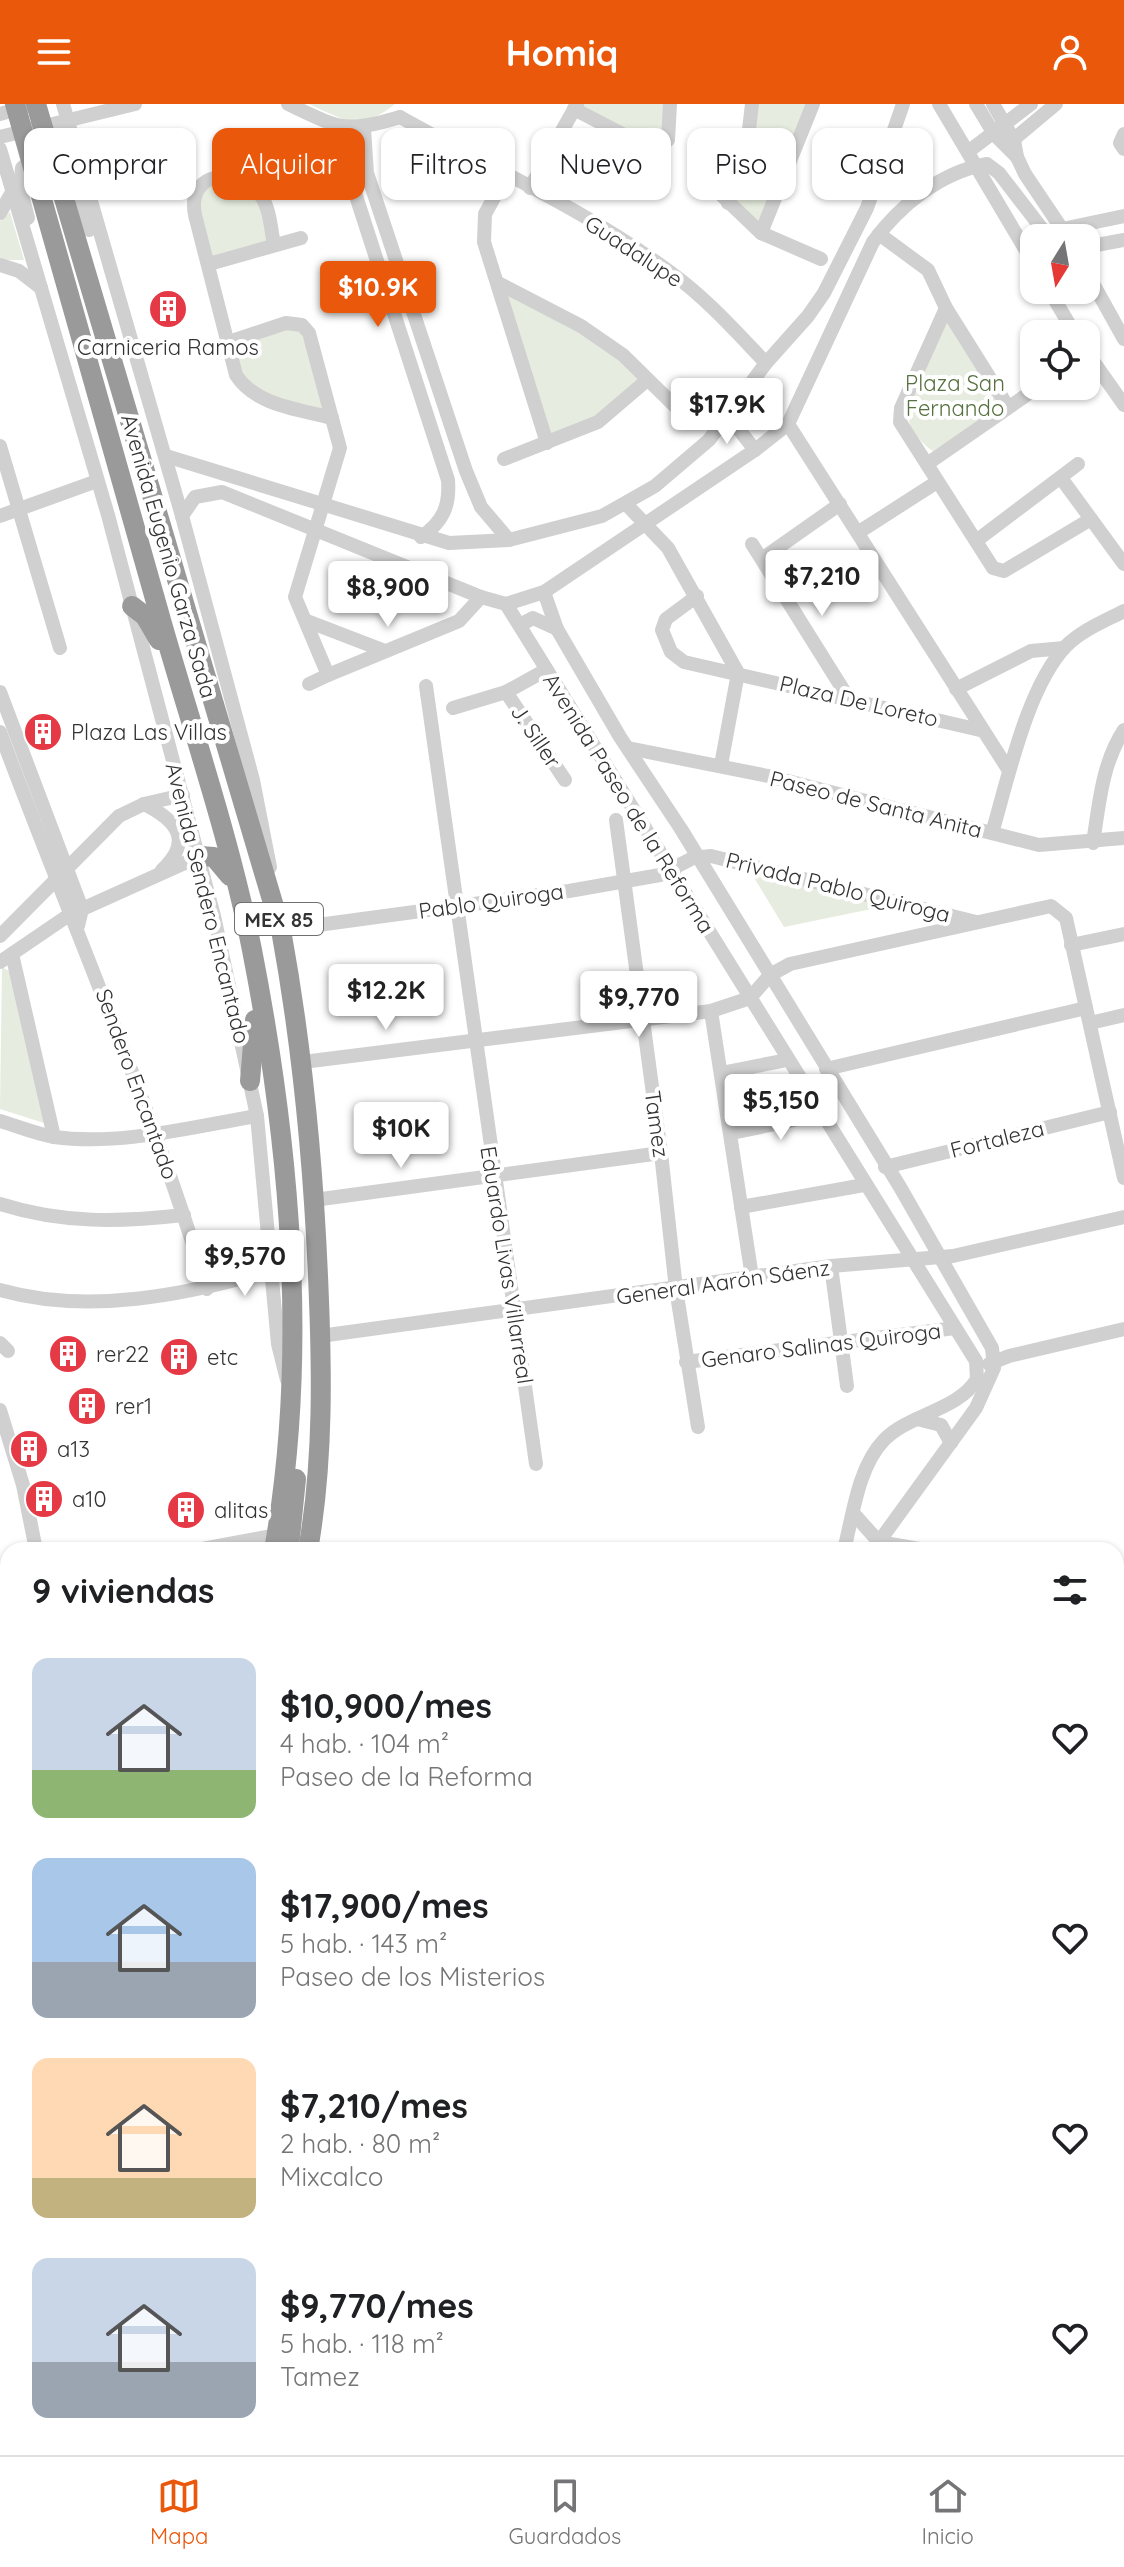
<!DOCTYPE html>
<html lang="es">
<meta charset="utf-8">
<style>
:root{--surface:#fff;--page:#f6f6f6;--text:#202124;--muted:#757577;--line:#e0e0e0;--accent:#ea580c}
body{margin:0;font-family:Quicksand,sans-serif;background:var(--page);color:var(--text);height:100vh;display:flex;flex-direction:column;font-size:30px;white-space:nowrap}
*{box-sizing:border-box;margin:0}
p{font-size:26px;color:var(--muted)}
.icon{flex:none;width:44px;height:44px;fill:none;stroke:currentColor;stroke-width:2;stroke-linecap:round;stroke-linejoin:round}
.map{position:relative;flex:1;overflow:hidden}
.drawer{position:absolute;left:0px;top:1438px;width:1124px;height:914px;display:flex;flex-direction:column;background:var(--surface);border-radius:24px 24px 0 0;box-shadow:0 2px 6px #0004}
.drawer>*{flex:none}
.guide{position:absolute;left:24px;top:24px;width:1076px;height:72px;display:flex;gap:16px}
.needle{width:52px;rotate:191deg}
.fabs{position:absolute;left:1020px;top:120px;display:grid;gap:16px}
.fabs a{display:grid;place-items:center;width:80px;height:80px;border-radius:16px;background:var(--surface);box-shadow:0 2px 6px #0004;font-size:40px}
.price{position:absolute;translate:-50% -68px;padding:0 18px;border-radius:8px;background:#fff;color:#222;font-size:26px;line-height:52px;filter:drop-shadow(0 2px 4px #0008)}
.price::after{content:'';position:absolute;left:50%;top:48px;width:24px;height:18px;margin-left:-12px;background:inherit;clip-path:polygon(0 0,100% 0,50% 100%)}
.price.selected{background:var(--accent);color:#fff}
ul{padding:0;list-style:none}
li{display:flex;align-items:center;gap:24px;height:200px;padding:0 32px}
li span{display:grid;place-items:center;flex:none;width:224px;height:160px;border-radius:16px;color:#555}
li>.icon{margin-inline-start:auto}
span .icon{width:96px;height:96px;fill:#fffc;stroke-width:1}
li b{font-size:34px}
h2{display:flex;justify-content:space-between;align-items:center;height:96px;padding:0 32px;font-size:34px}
.tag{padding:0 28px;border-radius:16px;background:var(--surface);box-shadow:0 2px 6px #0004;font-size:28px;line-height:72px}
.tag.selected{background:var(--accent);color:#fff}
header{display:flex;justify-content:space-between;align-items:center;height:104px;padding:0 32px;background:var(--accent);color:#fff;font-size:36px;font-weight:700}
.tabs{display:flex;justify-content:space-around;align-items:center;height:112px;border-top:2px solid var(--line);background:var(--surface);font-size:22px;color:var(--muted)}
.tabs a{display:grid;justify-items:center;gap:4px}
.tabs .selected{color:var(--accent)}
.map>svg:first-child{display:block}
</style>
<header><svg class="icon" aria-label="menu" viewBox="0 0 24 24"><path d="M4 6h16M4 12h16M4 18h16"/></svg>Homiq<svg class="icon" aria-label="person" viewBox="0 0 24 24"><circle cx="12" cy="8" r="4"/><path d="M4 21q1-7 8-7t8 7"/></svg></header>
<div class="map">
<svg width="1124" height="2351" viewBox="0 0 1124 2351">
<rect width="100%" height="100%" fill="#fff"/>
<g fill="#e6ecdf">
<path d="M309 0H395C360 28 346 17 309 0Z"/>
<path d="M577 0H670L660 46Z"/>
<path d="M752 0H813L761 129 728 99Z"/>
<path d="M221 73 260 90 274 141 209 160 197 82Z"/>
<path d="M10 108 24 156H0V117Z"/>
<path d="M498 179 550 203 646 277 613 306 547 339Z"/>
<path d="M946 217 950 218 1005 302 933 347C923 341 909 325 908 312 906 299 939 234 946 217Z"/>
<path d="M298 220 332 314 252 289 226 239Z"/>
<path d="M747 762 886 802 784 823Z"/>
<path d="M2 863 9 867 47 1012 44 1019 0 1005Z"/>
<path d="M0 2125 6 2126 8 2149V2344H30V2351H0Z"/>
<path d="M1116 2165 1124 2173V2248L1116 2239Z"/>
<path d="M106 2344H222L221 2351H103Z"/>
<path d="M254 2344H393L402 2351H271Z"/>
<path d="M539 2344H643L645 2351H543Z"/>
</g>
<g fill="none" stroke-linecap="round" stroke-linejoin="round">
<g stroke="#cfe2ee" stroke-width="18">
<path d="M2 2237 8 2234"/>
<path d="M371 2344 378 2351"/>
</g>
<g stroke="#d0d0d0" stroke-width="14">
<path d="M63 0 182 412 253 676 270 763"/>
<path d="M288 0C339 24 345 30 400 13"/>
<path d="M939 0 1034 160"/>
<path d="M976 0 994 30 1017 53"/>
<path d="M993 0 1014 36 1017 53 1025 70 1068 134"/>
<path d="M574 5 655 47 668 36 670 0"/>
<path d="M0 10 24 3"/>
<path d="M400 13C491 64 590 108 674 171 708 196 737 229 766 259"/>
<path d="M333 21 448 376C450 402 443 418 421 433"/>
<path d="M364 25 367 69 466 367 481 403 509 436"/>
<path d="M1124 30 1120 39 1124 45"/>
<path d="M0 33 135 0"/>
<path d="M1007 41 1056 0"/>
<path d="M0 45 108 411 214 812 257 1012 278 1240 287 1276"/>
<path d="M969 47 1031 0"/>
<path d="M60 49 71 63 89 126"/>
<path d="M506 72 485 110 484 138 547 339"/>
<path d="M530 84 577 0"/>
<path d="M716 86 761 129 821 155"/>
<path d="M260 90 344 64"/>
<path d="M728 99 746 51 752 0"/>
<path d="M0 109 11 90"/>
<path d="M28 114 20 83 22 64C36 50 63 44 80 54"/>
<path d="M1062 125 1124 112"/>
<path d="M761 129 813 0"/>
<path d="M879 130 928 166 946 204 1008 303"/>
<path d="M274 141C271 126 270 104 261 92 240 63 186 65 195 111L236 271C256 302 299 305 332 314"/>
<path d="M1086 143 1124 136"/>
<path d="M209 160 301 134"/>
<path d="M0 161 19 167 41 184"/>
<path d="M1086 167 1124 235"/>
<path d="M498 179 581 222 623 251 681 308"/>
<path d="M1049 186 1075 230"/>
<path d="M946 204 901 304 900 318 993 464 1004 467 1091 415"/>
<path d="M226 239 286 219 302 221 309 229 340 344 295 493 328 571 459 517 481 493"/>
<path d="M1086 247 1124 301"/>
<path d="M729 313 755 346"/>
<path d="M788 320 1008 665"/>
<path d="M0 342 60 544"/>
<path d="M166 352 449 439 509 436 602 412 655 382 709 336 766 259 808 212 824 189 867 104 903 0"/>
<path d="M504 355 598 318 646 277"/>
<path d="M927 360 1028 290"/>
<path d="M1061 374 1124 460"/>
<path d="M626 400 668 444 738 569 721 661"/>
<path d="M0 412 97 377"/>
<path d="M182 412 195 393 222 388 481 493 506 500 544 488 755 346 788 320 873 138C900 101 941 68 987 60L999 69 1049 134"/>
<path d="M859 428 937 378"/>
<path d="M976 437 1078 360"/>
<path d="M752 440 849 595"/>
<path d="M763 454 840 400"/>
<path d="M544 488 557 525 620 633 681 725 900 1083 992 1244 994 1264 976 1304 873 1446"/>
<path d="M697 492 666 515 662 526 671 548 684 558 980 626"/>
<path d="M506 500 976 1257 977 1275C959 1306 909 1310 884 1336 858 1363 853 1411 844 1446"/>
<path d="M307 517 385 547"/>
<path d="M520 521 533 514 557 525"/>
<path d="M309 580 328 571"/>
<path d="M426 582 536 1360"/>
<path d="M956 585 1031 547 1064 544"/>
<path d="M0 588 82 805 78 822"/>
<path d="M506 588 565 676"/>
<path d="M453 604 506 588 546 566"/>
<path d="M0 628C69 814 149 994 207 1185"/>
<path d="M628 644 768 672 1039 741 1124 734"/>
<path d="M144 700C176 716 194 736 162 766"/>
<path d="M616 716 661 1049 676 1185 698 1323"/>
<path d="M992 729C1008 675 1027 583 1066 542 1082 526 1105 517 1124 507"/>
<path d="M1093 739C1099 701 1102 659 1124 626"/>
<path d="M281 826 569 787 660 771 693 754 711 752 976 818"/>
<path d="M0 832 119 712 144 700 183 691"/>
<path d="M1071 841 1124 830"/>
<path d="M12 850 54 1033"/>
<path d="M0 858 69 811 200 752"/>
<path d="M711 907 752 1173"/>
<path d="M1090 919 1124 911"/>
<path d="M303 958 711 907 750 894 770 871 790 860 1051 802 1066 814 1124 1074"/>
<path d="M826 965 1086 904"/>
<path d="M721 969 787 956"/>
<path d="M0 1017C17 1022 36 1030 54 1033 120 1042 192 1023 257 1012"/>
<path d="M732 1029 822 1010"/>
<path d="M885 1063 1110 1008"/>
<path d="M314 1096 661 1049"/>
<path d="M0 1100C62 1120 121 1118 184 1111"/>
<path d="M741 1103 864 1081"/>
<path d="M831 1162 847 1282"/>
<path d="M0 1186C88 1211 186 1191 272 1166"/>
<path d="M320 1232 831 1162 953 1152 1124 1113"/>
<path d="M0 1239 8 1247"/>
<path d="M686 1258 955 1224"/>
<path d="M989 1260 1009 1252 1124 1225"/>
<path d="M0 1306 23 1381 36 1446"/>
<path d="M917 1315 941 1321 951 1339"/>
<path d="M853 1409 879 1438 925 1446"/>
<path d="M197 1446 277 1431"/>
<path d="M1116 1474 1124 1472"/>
<path d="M0 1510 8 1498"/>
<path d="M0 1579 8 1582"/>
<path d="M8 1828V1975"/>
<path d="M1116 1887H1124"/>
<path d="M1116 1954H1124"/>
<path d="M1116 1985 1124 1993"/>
<path d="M34 2344 35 2351"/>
<path d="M831 2344 838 2351"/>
</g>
<g stroke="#ababab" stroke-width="18">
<path d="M1116 2128 1124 2136"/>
<path d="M1116 2260 1124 2268"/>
</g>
<g stroke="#9a9a9a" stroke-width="20">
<path d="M15 0C65 172 113 344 161 516 192 625 230 735 252 846 290 1041 309 1249 274 1446"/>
<path d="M36 0 281 826C302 941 313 1055 318 1172 322 1263 324 1356 308 1446"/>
<path d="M132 502 145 512 159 536"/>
<path d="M200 752 214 753 230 772"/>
<path d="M250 977 255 916"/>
<path d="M289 1443 296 1375"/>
<path d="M1116 2157 1124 2165"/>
<path d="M1116 2241 1124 2250"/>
<path d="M46 2351 47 2344"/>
<path d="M70 2351 72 2344"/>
<path d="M94 2351 96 2344"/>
</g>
</g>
<defs>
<g id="building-disc" transform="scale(2)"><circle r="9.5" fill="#e63946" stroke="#fff"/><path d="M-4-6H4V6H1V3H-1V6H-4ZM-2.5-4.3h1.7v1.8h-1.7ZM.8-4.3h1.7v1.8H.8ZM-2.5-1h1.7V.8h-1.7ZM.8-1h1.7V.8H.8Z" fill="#fff"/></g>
</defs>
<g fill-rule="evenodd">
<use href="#building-disc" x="168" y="205"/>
<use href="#building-disc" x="43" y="628"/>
<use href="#building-disc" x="68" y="1250"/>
<use href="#building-disc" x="179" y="1253"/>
<use href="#building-disc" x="87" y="1302"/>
<use href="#building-disc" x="29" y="1345"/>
<use href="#building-disc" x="44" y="1395"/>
<use href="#building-disc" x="186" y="1406"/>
</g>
<g text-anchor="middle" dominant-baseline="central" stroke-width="8" stroke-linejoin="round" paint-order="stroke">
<rect fill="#fff" stroke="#707070" stroke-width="2" x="235" y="799" width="88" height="32" rx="6"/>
<g font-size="20" font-weight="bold" fill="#333">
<text x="279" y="815">MEX 85</text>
</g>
<g font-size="22" fill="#333" stroke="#fff">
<text transform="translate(634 147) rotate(33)">Guadalupe</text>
<text transform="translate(169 452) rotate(74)">Avenida Eugenio Garza Sada</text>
<text transform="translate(859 597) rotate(13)">Plaza De Loreto</text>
<text transform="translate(536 632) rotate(56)">J. Siller</text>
<text transform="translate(629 699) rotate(58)">Avenida Paseo de la Reforma</text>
<text transform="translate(876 700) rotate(14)">Paseo de Santa Anita</text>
<text transform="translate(838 783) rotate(14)">Privada Pablo Quiroga</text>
<text transform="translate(491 797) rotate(-8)">Pablo Quiroga</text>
<text transform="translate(208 799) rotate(76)">Avenida Sendero Encantado</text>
<text transform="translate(137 980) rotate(70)">Sendero Encantado</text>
<text transform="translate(657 1020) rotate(82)">Tamez</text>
<text transform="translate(997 1035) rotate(-14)">Fortaleza</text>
<text transform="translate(507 1161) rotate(81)">Eduardo Livas Villarreal</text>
<text transform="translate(723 1178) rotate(-8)">General Aarón Sáenz</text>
<text transform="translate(821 1241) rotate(-7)">Genaro Salinas Quiroga</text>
</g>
<g font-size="22" fill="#333" stroke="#fff" text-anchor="start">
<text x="168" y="243" text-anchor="middle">Carniceria Ramos</text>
<text x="71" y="628">Plaza Las Villas</text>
<text x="96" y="1250">rer22</text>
<text x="207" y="1253">etc</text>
<text x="115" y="1302">rer1</text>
<text x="57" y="1345">a13</text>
<text x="72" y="1395">a10</text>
<text x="214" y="1406">alitas</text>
</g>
<g font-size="22" fill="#56703f" stroke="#fff">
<text x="955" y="279">Plaza San<tspan x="955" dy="25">Fernando</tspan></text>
</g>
</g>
</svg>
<div class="fabs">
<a><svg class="needle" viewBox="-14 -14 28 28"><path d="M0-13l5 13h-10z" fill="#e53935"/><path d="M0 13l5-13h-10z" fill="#757577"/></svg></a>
<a><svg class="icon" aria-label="locate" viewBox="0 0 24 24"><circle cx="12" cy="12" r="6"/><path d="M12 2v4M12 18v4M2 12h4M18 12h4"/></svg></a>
</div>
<b class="price selected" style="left:378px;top:225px">$10.9K</b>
<b class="price" style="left:727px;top:342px">$17.9K</b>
<b class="price" style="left:822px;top:514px">$7,210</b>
<b class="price" style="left:388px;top:525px">$8,900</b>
<b class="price" style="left:386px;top:928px">$12.2K</b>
<b class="price" style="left:639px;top:935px">$9,770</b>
<b class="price" style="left:781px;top:1038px">$5,150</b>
<b class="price" style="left:401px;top:1066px">$10K</b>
<b class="price" style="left:245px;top:1194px">$9,570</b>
<div class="guide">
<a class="tag">Comprar</a>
<a class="tag selected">Alquilar</a>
<a class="tag">Filtros</a>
<a class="tag">Nuevo</a>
<a class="tag">Piso</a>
<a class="tag">Casa</a>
</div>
<section class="drawer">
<h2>9 viviendas<svg class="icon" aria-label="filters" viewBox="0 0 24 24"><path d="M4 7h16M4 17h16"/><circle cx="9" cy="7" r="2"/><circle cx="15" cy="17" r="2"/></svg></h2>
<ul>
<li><span style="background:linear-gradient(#c9d6e8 70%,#8fb573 0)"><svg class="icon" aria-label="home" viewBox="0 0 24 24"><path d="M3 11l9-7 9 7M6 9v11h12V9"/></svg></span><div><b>$10,900/mes</b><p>4 hab. · 104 m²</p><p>Paseo de la Reforma</p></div><svg class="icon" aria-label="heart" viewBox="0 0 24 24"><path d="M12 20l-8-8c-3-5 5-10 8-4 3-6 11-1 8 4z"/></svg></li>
<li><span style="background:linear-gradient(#a9c7e8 65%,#9aa5b1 0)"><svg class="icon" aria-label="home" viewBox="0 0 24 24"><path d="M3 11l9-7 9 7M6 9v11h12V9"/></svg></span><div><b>$17,900/mes</b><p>5 hab. · 143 m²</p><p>Paseo de los Misterios</p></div><svg class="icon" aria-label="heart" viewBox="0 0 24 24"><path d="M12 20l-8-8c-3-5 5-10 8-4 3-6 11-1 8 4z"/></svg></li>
<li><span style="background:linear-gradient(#ffd9b3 75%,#c2b280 0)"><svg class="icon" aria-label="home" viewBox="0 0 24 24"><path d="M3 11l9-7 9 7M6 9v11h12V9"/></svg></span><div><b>$7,210/mes</b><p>2 hab. · 80 m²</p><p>Mixcalco</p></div><svg class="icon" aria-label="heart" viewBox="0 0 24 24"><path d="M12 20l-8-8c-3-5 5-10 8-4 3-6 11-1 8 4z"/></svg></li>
<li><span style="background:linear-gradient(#c9d6e8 65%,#9aa5b1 0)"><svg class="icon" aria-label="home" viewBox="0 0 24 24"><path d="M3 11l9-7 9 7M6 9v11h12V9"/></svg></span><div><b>$9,770/mes</b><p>5 hab. · 118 m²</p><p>Tamez</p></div><svg class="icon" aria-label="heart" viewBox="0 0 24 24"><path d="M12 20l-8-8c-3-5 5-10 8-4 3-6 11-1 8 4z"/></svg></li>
</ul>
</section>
</div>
<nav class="tabs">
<a class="selected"><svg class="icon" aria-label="map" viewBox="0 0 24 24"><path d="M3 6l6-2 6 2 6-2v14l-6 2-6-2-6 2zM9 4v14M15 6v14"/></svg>Mapa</a>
<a><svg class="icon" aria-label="saved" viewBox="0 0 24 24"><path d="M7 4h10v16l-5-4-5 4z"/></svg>Guardados</a>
<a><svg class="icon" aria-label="home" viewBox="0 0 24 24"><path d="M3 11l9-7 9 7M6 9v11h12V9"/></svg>Inicio</a>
</nav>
